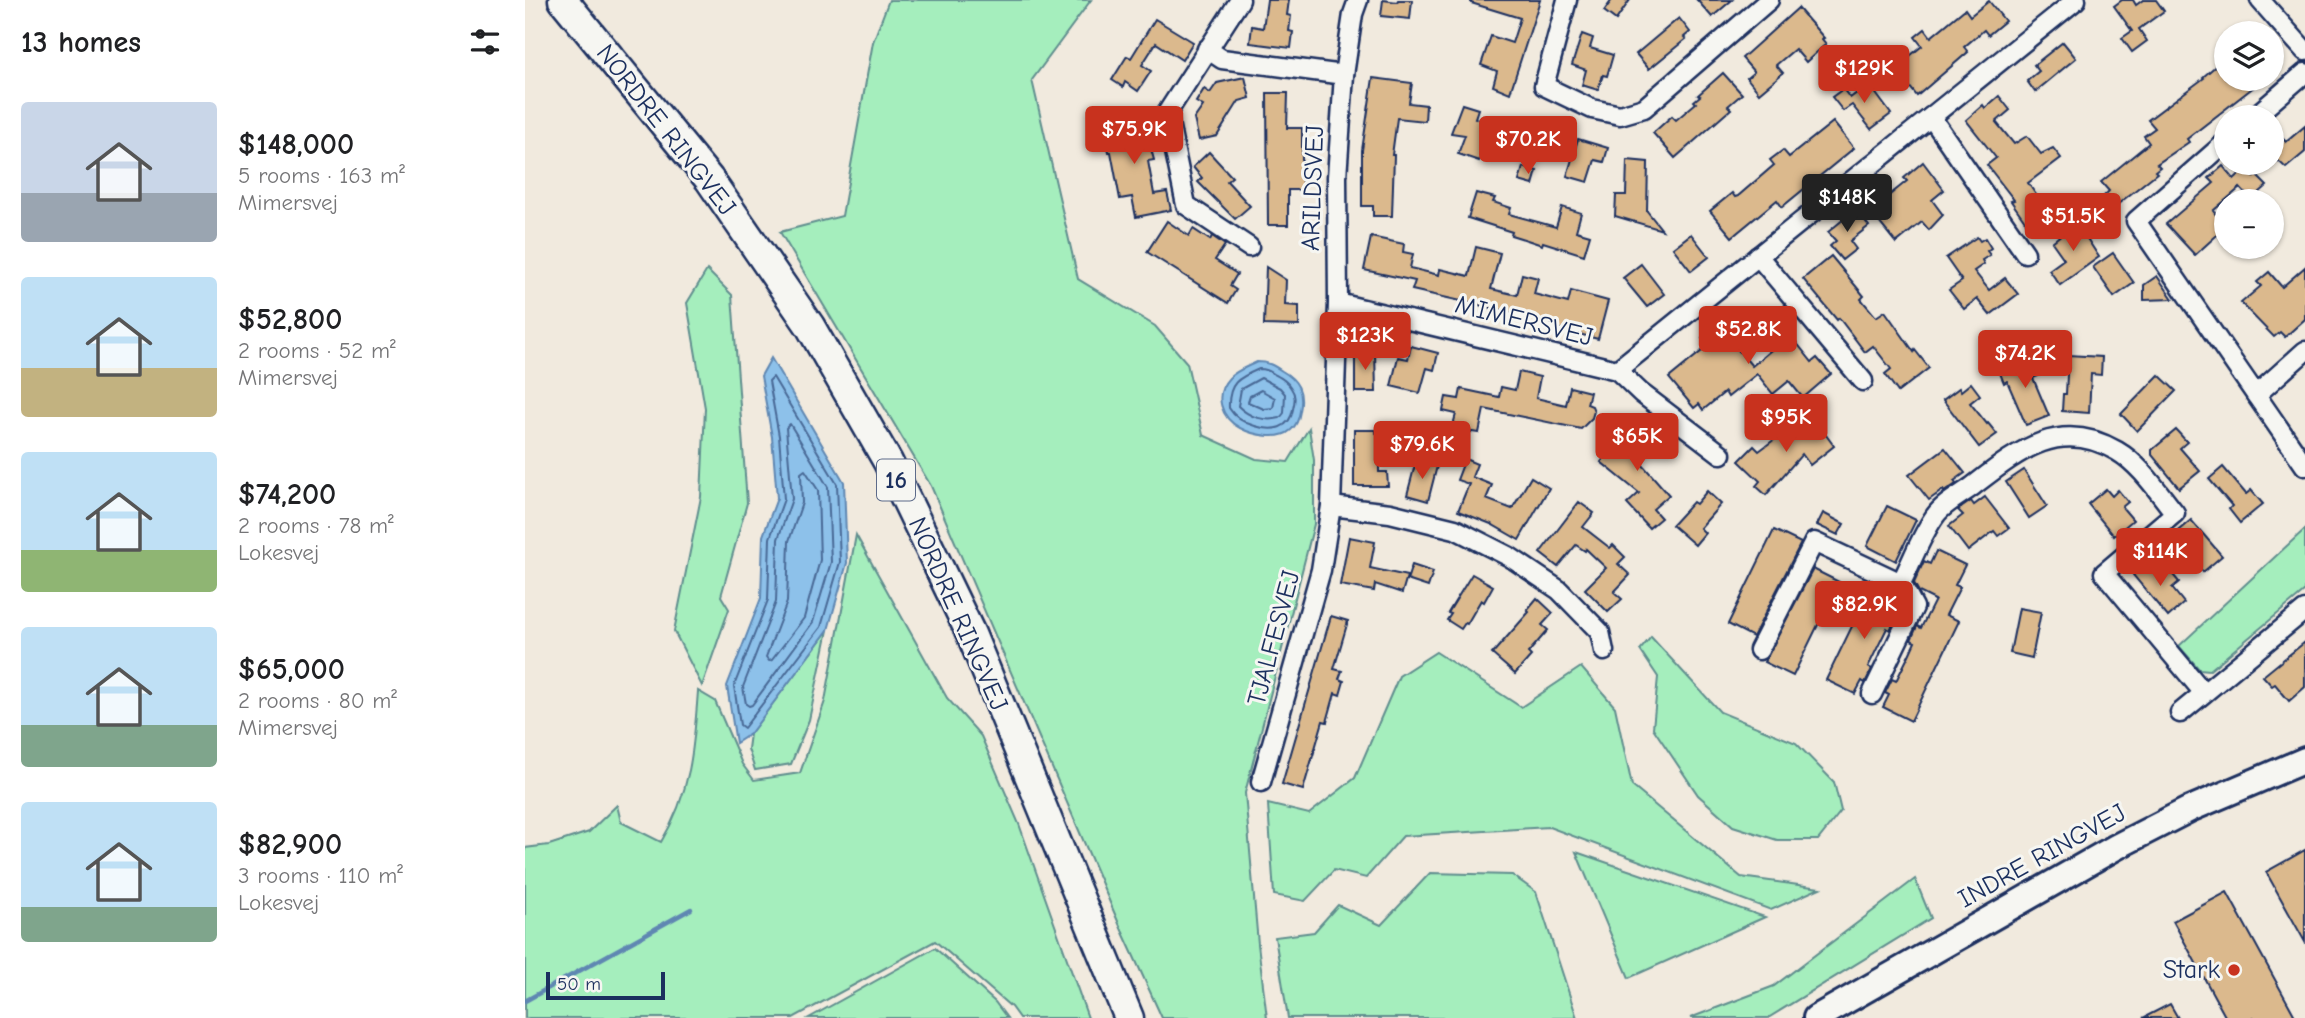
<!DOCTYPE html>
<meta charset="utf-8">
<style>
:root{--surface:#fff;--page:#f2f2f2;--text:#202124;--muted:#757577;--accent:#c8321e}
body{margin:0;font-family:"Comic Neue",sans-serif;background:var(--page);color:var(--text);height:100vh;display:flex;flex-direction:column;font-size:26px;white-space:nowrap}
*{box-sizing:border-box;margin:0}
p{font-size:23px;color:var(--muted)}
.icon{flex:none;width:38px;height:38px;fill:none;stroke:currentColor;stroke-width:2;stroke-linecap:round;stroke-linejoin:round}
.map{position:relative;flex:1;overflow:hidden}
.drawer{display:flex;flex-direction:column;background:var(--surface);width:525px}
.drawer>*{flex:none}
.controls{position:absolute;left:1689px;top:21px;display:grid;gap:14px}
.controls a{display:grid;place-items:center;width:70px;height:70px;border-radius:50%;background:var(--surface);box-shadow:0 2px 5px #0004;font-size:35px}
.scale{position:absolute;left:21px;bottom:18px;width:119px;box-sizing:border-box;padding-left:7px;border:4px solid #1b2f5e;border-top:0;font-size:19px;line-height:24px;white-space:nowrap;color:#1b2f5e;-webkit-text-stroke:5px #f6f6f2;paint-order:stroke}
.price{position:absolute;translate:-50% -60px;padding:0 16px;border-radius:7px;background:var(--accent);color:#fff;font-size:23px;line-height:46px;filter:drop-shadow(0 2px 4px #0008)}
.price::after{content:'';position:absolute;left:50%;top:42px;width:21px;height:16px;margin-left:-10px;background:inherit;clip-path:polygon(0 0,100% 0,50% 100%)}
.price.active{background:#222;color:#fff}
ul{padding:0;list-style:none}
li{display:flex;align-items:center;gap:21px;height:175px;padding:0 21px}
li span{display:grid;place-items:center;flex:none;width:196px;height:140px;border-radius:7px;color:#555}
li>.icon{margin-inline-start:auto}
span .icon{width:84px;height:84px;fill:#fffc;stroke-width:1}
li b{font-size:30px}
h2{display:flex;justify-content:space-between;align-items:center;height:84px;padding:0 21px;font-size:30px}
main{display:flex;flex:1;min-height:0}
.map>svg:first-child{display:block}
</style>
<main>
<section class="drawer">
<h2>13 homes<svg class="icon" aria-label="filters" viewBox="0 0 24 24"><path d="M4 7h16M4 17h16"/><circle cx="9" cy="7" r="2"/><circle cx="15" cy="17" r="2"/></svg></h2>
<ul>
<li><span style="background:linear-gradient(#c9d6e8 65%,#9aa5b1 0)"><svg class="icon" aria-label="home" viewBox="0 0 24 24"><path d="M3 11l9-7 9 7M6 9v11h12V9"/></svg></span><div><b>$148,000</b><p>5 rooms · 163 m²</p><p>Mimersvej</p></div></li>
<li><span style="background:linear-gradient(#bfe0f5 65%,#c2b280 0)"><svg class="icon" aria-label="home" viewBox="0 0 24 24"><path d="M3 11l9-7 9 7M6 9v11h12V9"/></svg></span><div><b>$52,800</b><p>2 rooms · 52 m²</p><p>Mimersvej</p></div></li>
<li><span style="background:linear-gradient(#bfe0f5 70%,#8fb573 0)"><svg class="icon" aria-label="home" viewBox="0 0 24 24"><path d="M3 11l9-7 9 7M6 9v11h12V9"/></svg></span><div><b>$74,200</b><p>2 rooms · 78 m²</p><p>Lokesvej</p></div></li>
<li><span style="background:linear-gradient(#bfe0f5 70%,#7fa58c 0)"><svg class="icon" aria-label="home" viewBox="0 0 24 24"><path d="M3 11l9-7 9 7M6 9v11h12V9"/></svg></span><div><b>$65,000</b><p>2 rooms · 80 m²</p><p>Mimersvej</p></div></li>
<li><span style="background:linear-gradient(#bfe0f5 75%,#7fa58c 0)"><svg class="icon" aria-label="home" viewBox="0 0 24 24"><path d="M3 11l9-7 9 7M6 9v11h12V9"/></svg></span><div><b>$82,900</b><p>3 rooms · 110 m²</p><p>Lokesvej</p></div></li>
</ul>
</section>
<div class="map">
<svg width="1780" height="1018" viewBox="0 0 1780 1018">
<rect width="100%" height="100%" fill="#f1eade"/>
<filter id="ink" filterUnits="userSpaceOnUse"><feTurbulence type="fractalNoise" baseFrequency=".0143" numOctaves="2"/><feDisplacementMap in="SourceGraphic" scale="14" xChannelSelector="R" yChannelSelector="G"/><feConvolveMatrix kernelMatrix="1 2 1 2 8 2 1 2 1" color-interpolation-filters="sRGB"/></filter>
<g filter="url(#ink)">
<g fill="#a5eebd" stroke="#608e8e" stroke-width="2">
<path d="M364 0H566L507 80 553 279 630 326 662 363 678 435 731 459 763 462 784 428 789 460V524L720 793 733 944 742 1018H637L595 926 406 486 255 232 317 216 348 42Z"/>
<path d="M182 270 207 295 222 503 196 596 204 609 177 686 149 631 176 497 180 408 162 303Z"/>
<path d="M1780 529V591L1685 670 1674 669 1654 646Z"/>
<path d="M331 535 422 698 456 736 494 824 563 1018H494L486 1007 410 941 268 1018H0V848L24 845 64 832 92 805 96 822 136 842C166 793 169 747 173 691L190 701 217 764 229 780 275 773 300 701Z"/>
<path d="M303 630 284 720 266 764 230 770 223 749 225 734Z"/>
<path d="M1126 637 1195 712 1271 743 1309 782 1316 811 1293 840H1252L1208 826 1173 795 1128 728 1133 677 1115 650Z"/>
<path d="M911 652 996 707 1056 667 1090 707 1107 786 1216 877 1295 888 1246 910 1024 827 878 836 841 878 809 870 780 901 749 895 743 804 784 814 830 778 874 676Z"/>
<path d="M1051 852 1240 917 1104 978Z"/>
<path d="M905 873 987 875 1011 892 1052 1018H763L750 937 789 932 813 905 856 925Z"/>
<path d="M1390 879 1406 918 1243 1018H1165L1249 986Z"/>
<path d="M410 948 470 1002 482 1018H284Z"/>
</g>
<g fill="#8dc1ea" stroke="#5f87b2" stroke-width="2">
<path d="M246 358 319 482 322 563 303 630 225 734 211 743 202 686 236 598 238 536 252 498 247 437 236 376Z"/>
<path d="M732 362C743 362 748 365 757 371 773 380 779 392 775 411 774 418 772 425 766 430 754 441 728 435 715 428 696 418 688 395 704 378 712 370 722 367 732 362Z"/>
</g>
<g fill="none" stroke-linecap="round" stroke-linejoin="round">
<g stroke="#496996" stroke-width="2">
<path d="M734 369C741 369 744 371 749 374 756 378 762 381 766 388 771 395 770 401 768 409 765 429 748 432 730 426 719 423 710 418 704 408 703 383 713 378 734 369Z"/>
<path d="M248 377 312 484 315 562 296 627 219 728 215 725 209 686 243 600 245 538 259 499 254 436 244 381Z"/>
<path d="M736 378 755 388 760 394 759 413 755 418C739 422 724 417 713 406L716 389Z"/>
<path d="M736 390 750 398 748 408 739 409 723 402 725 396Z"/>
<path d="M265 424 303 487 306 562 288 622 227 705 224 706 221 704 218 687 251 602 253 539 267 499 261 428Z"/>
<path d="M280 470 293 490 295 560 279 618 247 660 244 661 241 657 262 602 264 541 277 503 276 473Z"/>
</g>
<path stroke="#5f87b2" stroke-width="4.5" d="M0 1001 166 909"/>
</g>
<g fill="#dbb98d" stroke="#1b2f5e" stroke-width="2">
<path d="M742 0H764L762 15 766 16 764 31 768 32 766 48 725 43 727 26 738 28Z"/>
<path d="M858 0 872 2 873 0H887L885 19 856 16Z"/>
<path d="M946 0H1015L985 93 968 86 972 71 956 65 966 36 987 43 995 18 946 3Z"/>
<path d="M1087 0H1105L1091 20 1079 11Z"/>
<path d="M1172 0H1207L1187 17Z"/>
<path d="M1597 0H1608L1611 5 1618 0H1631L1639 11 1614 29 1622 41 1607 52 1597 38 1607 31 1589 6Z"/>
<path d="M1464 1 1480 21 1463 35 1459 30 1439 47 1443 52 1392 96 1370 68 1397 46 1390 37 1400 29 1406 37 1440 9 1445 16Z"/>
<path d="M1273 8 1299 38 1297 39 1301 44 1281 62 1270 49 1251 65 1258 73 1234 93 1222 78 1229 72 1217 58Z"/>
<path d="M1154 18 1165 32 1159 37 1161 39 1124 69 1111 54Z"/>
<path d="M630 19 668 42 657 60 631 43 617 65 626 71 613 91 600 82 598 87 587 80 602 56 606 58Z"/>
<path d="M1057 34 1068 38 1065 48 1088 55 1082 76 1078 75 1073 90 1057 85 1061 70 1047 65Z"/>
<path d="M1538 42 1551 58 1510 92 1502 81 1514 71 1509 65Z"/>
<path d="M1701 57V79H1739L1662 139 1664 142 1632 164 1635 167 1630 171 1632 173 1588 208 1579 196 1584 191 1576 182 1624 143 1619 136 1630 128 1623 120 1679 78 1678 77Z"/>
<path d="M1198 73 1217 94 1203 106 1206 109 1150 158 1128 133 1147 116 1151 120 1171 103 1169 101 1175 96 1173 95Z"/>
<path d="M720 77 725 98 714 101 692 136 674 140 669 119 678 106 671 102 679 89 685 93 692 83Z"/>
<path d="M848 78 887 83 884 103 901 105 900 121 872 118 867 155H869L867 216H848V206H837V150Z"/>
<path d="M1344 84 1366 114 1346 129 1327 105 1318 111 1307 97 1318 89 1325 98Z"/>
<path d="M742 93H763L762 128H777V190H763V225H743Z"/>
<path d="M1474 96 1485 110 1471 122 1489 144 1502 136 1516 154 1528 148 1536 158 1503 183 1527 218 1507 231 1486 201 1489 200 1462 165 1471 158 1441 120 1458 105 1460 108Z"/>
<path d="M937 104 953 109 950 118 978 128 980 120 1016 130 1009 158 991 153 993 145 963 137 954 161 933 154 940 135 926 133Z"/>
<path d="M598 116 600 127 619 123 629 160 623 161 629 194 642 192 646 210 611 217 607 197 595 199 586 152H584L578 120Z"/>
<path d="M1308 122 1329 148 1257 207 1252 200 1207 237 1185 211 1207 193 1210 197 1213 196 1249 165 1245 160 1258 150 1264 157Z"/>
<path d="M1746 126 1761 142 1780 126V152L1761 168 1746 154Z"/>
<path d="M1053 139 1083 148 1079 162 1070 160 1063 182 1042 176Z"/>
<path d="M684 152 707 177 702 181 725 206 710 219 673 182 677 178 668 167Z"/>
<path d="M1102 160 1123 162 1122 211 1137 230 1090 216 1091 195H1101Z"/>
<path d="M1398 162 1419 190 1407 200 1418 215 1404 230 1397 222 1371 243 1345 211 1382 181 1379 178Z"/>
<path d="M1698 166 1709 179 1721 168 1729 177 1731 175 1742 186 1726 200 1715 188 1688 211 1701 227 1670 255 1641 224 1689 183 1684 178Z"/>
<path d="M998 167 1012 171 1008 185 994 181Z"/>
<path d="M951 193 970 198 968 202 986 208 984 214 1031 227 1037 207 1056 213 1051 231 1065 235 1059 255 1018 242 1017 245 1002 240 986 235 987 232 943 218Z"/>
<path d="M1331 209 1344 226 1325 241 1331 249 1317 260 1305 246 1311 241 1303 232Z"/>
<path d="M1550 220 1574 257 1535 285 1524 270 1539 259 1527 242 1542 230 1539 227Z"/>
<path d="M642 221 664 236 668 229 685 240 687 236 700 245 690 260 712 274 705 286 711 290 703 303 622 252Z"/>
<path d="M1166 234 1184 257 1166 271 1148 248Z"/>
<path d="M846 237 879 244 878 252 888 254 885 268 914 275 915 269 944 276 951 247 975 253 966 289 992 295 997 274 1013 278 1009 294 1043 303 1046 291 1083 301 1073 339 1027 327 1028 324 976 310 887 290 890 281 839 270Z"/>
<path d="M1452 237 1455 241 1460 238 1466 248 1462 251 1465 255 1457 260 1459 264 1449 271 1464 290 1480 278 1493 294 1465 315 1452 299 1439 309 1424 290 1437 281 1421 258Z"/>
<path d="M1588 253 1609 283 1589 297 1568 267Z"/>
<path d="M1306 256 1339 296 1336 299 1351 317 1360 311 1389 352 1390 350 1404 368 1373 392 1360 374 1366 369 1348 346 1340 352 1314 318 1312 320 1278 279Z"/>
<path d="M1116 264 1139 294 1122 307 1098 278Z"/>
<path d="M741 267 761 280 760 305 774 306V326L739 325Z"/>
<path d="M1780 267V319L1760 337 1755 332 1749 337 1716 303 1736 286 1732 282 1744 272 1757 287Z"/>
<path d="M1632 276 1648 299 1619 300V285Z"/>
<path d="M1247 312 1287 362 1292 358 1306 374 1278 398 1264 381 1248 394 1232 374 1203 397 1200 392 1178 410 1174 404 1169 408 1144 378 1183 346 1177 338 1192 325 1227 366 1246 350 1228 328Z"/>
<path d="M886 346 913 353 909 370 902 368 895 393 866 386 873 357 883 359Z"/>
<path d="M830 352H850L851 392H830Z"/>
<path d="M1543 355 1577 357 1576 375 1566 374 1564 413 1537 411 1538 394H1541Z"/>
<path d="M1505 358 1513 376 1508 378 1524 416 1501 425 1482 381 1479 383 1473 368 1492 360 1493 363Z"/>
<path d="M994 372 1015 377 1011 398 1041 405 1045 387 1065 392 1062 404 1067 406 1069 411 1067 418 1056 429 959 409 954 433 927 429 931 414 918 411 921 397 934 399 936 389 974 397 976 387 990 390Z"/>
<path d="M1634 375 1651 391 1612 431 1596 414Z"/>
<path d="M1446 383 1455 395 1445 403 1462 424 1463 423 1472 434 1454 447 1418 400 1434 388 1436 391Z"/>
<path d="M1290 420 1309 446 1285 465 1277 454 1241 495 1231 486 1235 481 1214 461 1229 446 1234 451 1266 427 1272 434Z"/>
<path d="M1106 423 1132 443 1116 463 1144 495 1128 509 1136 518 1124 528 1102 504 1114 493 1076 462Z"/>
<path d="M829 430H851V433L854 434V472H862L863 486H829Z"/>
<path d="M1651 430 1662 442 1655 448 1675 471 1654 488 1627 455V450Z"/>
<path d="M1420 448 1440 473 1429 481 1431 484 1419 492 1418 490 1404 500 1384 475Z"/>
<path d="M940 459 952 464 947 477 967 485 961 499 987 509 1006 477 1024 488 994 540 966 524 933 511 944 484 932 480Z"/>
<path d="M891 461 912 466 903 501 882 495Z"/>
<path d="M1698 467 1721 494 1726 490 1738 504 1715 523 1704 509 1707 506 1684 479Z"/>
<path d="M1499 470 1522 506 1504 518 1481 482Z"/>
<path d="M1581 489 1587 496 1593 490 1603 502 1597 507 1608 520 1589 536 1563 504Z"/>
<path d="M1182 491 1196 504 1175 528 1180 533 1170 545 1147 525 1168 502 1171 504Z"/>
<path d="M1460 497 1484 528 1473 536 1469 531 1443 551 1424 526 1438 515 1433 510 1446 501 1449 505Z"/>
<path d="M1054 502 1069 513 1058 527 1085 548 1088 545 1100 557 1093 564 1105 575 1089 592 1097 599 1083 612 1060 589 1081 568 1061 549 1060 551 1051 545 1033 567 1015 553Z"/>
<path d="M1362 506 1391 520 1371 561 1342 546Z"/>
<path d="M1298 513 1319 524 1313 535 1292 525Z"/>
<path d="M1666 520 1697 556 1678 572 1648 535Z"/>
<path d="M1249 530 1276 543 1228 637 1203 624Z"/>
<path d="M824 537 850 542 845 568 882 576 877 593 850 584 849 591 815 585Z"/>
<path d="M1411 551 1440 565 1430 585 1435 587 1421 615 1434 621 1386 721 1358 707 1364 695 1360 693 1367 679 1371 681 1384 655 1390 642 1386 640 1392 626 1396 628 1410 600 1394 592 1389 583 1399 561 1405 564Z"/>
<path d="M1625 561 1637 576 1644 570 1654 582 1647 588 1659 603 1643 617 1608 575Z"/>
<path d="M887 565 908 572 903 587 882 580Z"/>
<path d="M1288 569 1314 582 1268 676 1239 662Z"/>
<path d="M947 574 968 586 959 602 956 600 942 624 940 623 936 629 922 620 926 614 923 613Z"/>
<path d="M1346 587 1372 600 1374 604 1369 615 1372 616 1365 630 1362 628 1343 667 1347 669 1340 683 1337 681 1330 694 1301 680Z"/>
<path d="M1012 598 1028 613 1017 625 1023 630 1003 653 1006 656 990 674 967 654 1004 612 1002 610Z"/>
<path d="M1494 608 1516 612 1507 658 1485 653Z"/>
<path d="M806 616 823 621 809 669 817 671 814 679 819 681 815 695 810 693 802 722 798 721 778 790 757 784Z"/>
<path d="M1780 642V687L1764 701 1750 684 1747 686 1738 676Z"/>
<path d="M1780 850V942L1741 872Z"/>
<path d="M1702 892 1771 1018H1701L1648 921Z"/>
<path d="M1645 1004 1653 1018H1618Z"/>
</g>
<g fill="none" stroke-linecap="round" stroke-linejoin="round">
<g stroke="#1b2f5e" stroke-width="23">
<g id="street">
<path d="M715 0 642 113 661 205 724 247"/>
<path d="M1042 0 1019 86 1067 109 1095 115 1119 108 1244 0"/>
<path d="M1735 0 1780 51"/>
<path d="M682 49 697 59 819 75"/>
<path d="M1406 117 1500 253"/>
<path d="M1729 117 1780 73"/>
<path d="M1701 142 1611 221 1780 466"/>
<path d="M1233 256 1338 381"/>
<path d="M813 303 1092 370 1551 0"/>
<path d="M1092 370 1116 393 1196 454"/>
<path d="M1731 395 1780 351"/>
<path d="M806 506 865 513 930 529 985 557 1034 590 1075 632 1079 651"/>
<path d="M1234 650 1289 542 1376 583"/>
<path d="M1347 694 1389 607 1376 583C1387 561 1396 536 1410 516 1418 504 1436 495 1448 486 1492 452 1534 417 1592 451 1616 465 1633 492 1650 513L1579 573 1679 693"/>
<path d="M1655 713 1780 610"/>
<path d="M736 782 796 570 806 506 813 303 812 177 819 75 828 14 833 0"/>
</g>
</g>
<g stroke="#1b2f5e" stroke-width="30">
<path id="secondary" d="M1291 1018 1591 847 1665 809 1780 760"/>
</g>
<g stroke="#1b2f5e" stroke-width="33">
<path id="primary" d="M38 0 184 179 285 326 363 462 446 634 604 1018"/>
</g>
<use href="#street" stroke="#f6f6f2" stroke-width="18"/>
<use href="#secondary" stroke="#f6f6f2" stroke-width="24"/>
<use href="#primary" stroke="#f6f6f2" stroke-width="28"/>
</g>
</g>
<circle fill="#c8321e" stroke="#f6f6f2" stroke-width="2.5" cx="1709" cy="970" r="7"/>
<g text-anchor="middle" dominant-baseline="central" stroke-width="6" stroke-linejoin="round" paint-order="stroke">
<rect fill="#f6f6f2" stroke="#5d6b8a" stroke-width="2" x="352" y="459.5" width="38" height="41" rx="5"/>
<g font-size="24" font-weight="bold" fill="#1b2f5e">
<text x="371" y="480">16</text>
</g>
<g font-size="26" fill="#1b2f5e" stroke="#f6f6f2">
<text transform="translate(141 130) rotate(52)">NORDRE RINGVEJ</text>
<text transform="translate(788 188) rotate(-88)">ARILDSVEJ</text>
<text transform="translate(999 321) rotate(14)">MIMERSVEJ</text>
<text transform="translate(433 614) rotate(66)">NORDRE RINGVEJ</text>
<text transform="translate(749 638) rotate(-75)">TJALFESVEJ</text>
<text transform="translate(1517 856) rotate(-29)">INDRE RINGVEJ</text>
</g>
<g font-size="26" fill="#1b2f5e" stroke="#f6f6f2" text-anchor="end">
<text x="1695" y="970">Stark</text>
</g>
</g>
</svg>
<div class="controls">
<a><svg class="icon" aria-label="layers" viewBox="0 0 24 24"><path d="M12 4l9 5-9 5-9-5zM3 14l9 5 9-5"/></svg></a>
<a>+</a>
<a>−</a>
</div>
<div class="scale">50 m</div>
<b class="price" style="left:1339px;top:105px">$129K</b>
<b class="price" style="left:609px;top:166px">$75.9K</b>
<b class="price" style="left:1003px;top:176px">$70.2K</b>
<b class="price active" style="left:1322px;top:234px">$148K</b>
<b class="price" style="left:1548px;top:253px">$51.5K</b>
<b class="price" style="left:1223px;top:366px">$52.8K</b>
<b class="price" style="left:840px;top:372px">$123K</b>
<b class="price" style="left:1500px;top:390px">$74.2K</b>
<b class="price" style="left:1261px;top:454px">$95K</b>
<b class="price" style="left:1112px;top:473px">$65K</b>
<b class="price" style="left:897px;top:481px">$79.6K</b>
<b class="price" style="left:1635px;top:588px">$114K</b>
<b class="price" style="left:1339px;top:641px">$82.9K</b>
</div>
</main>
